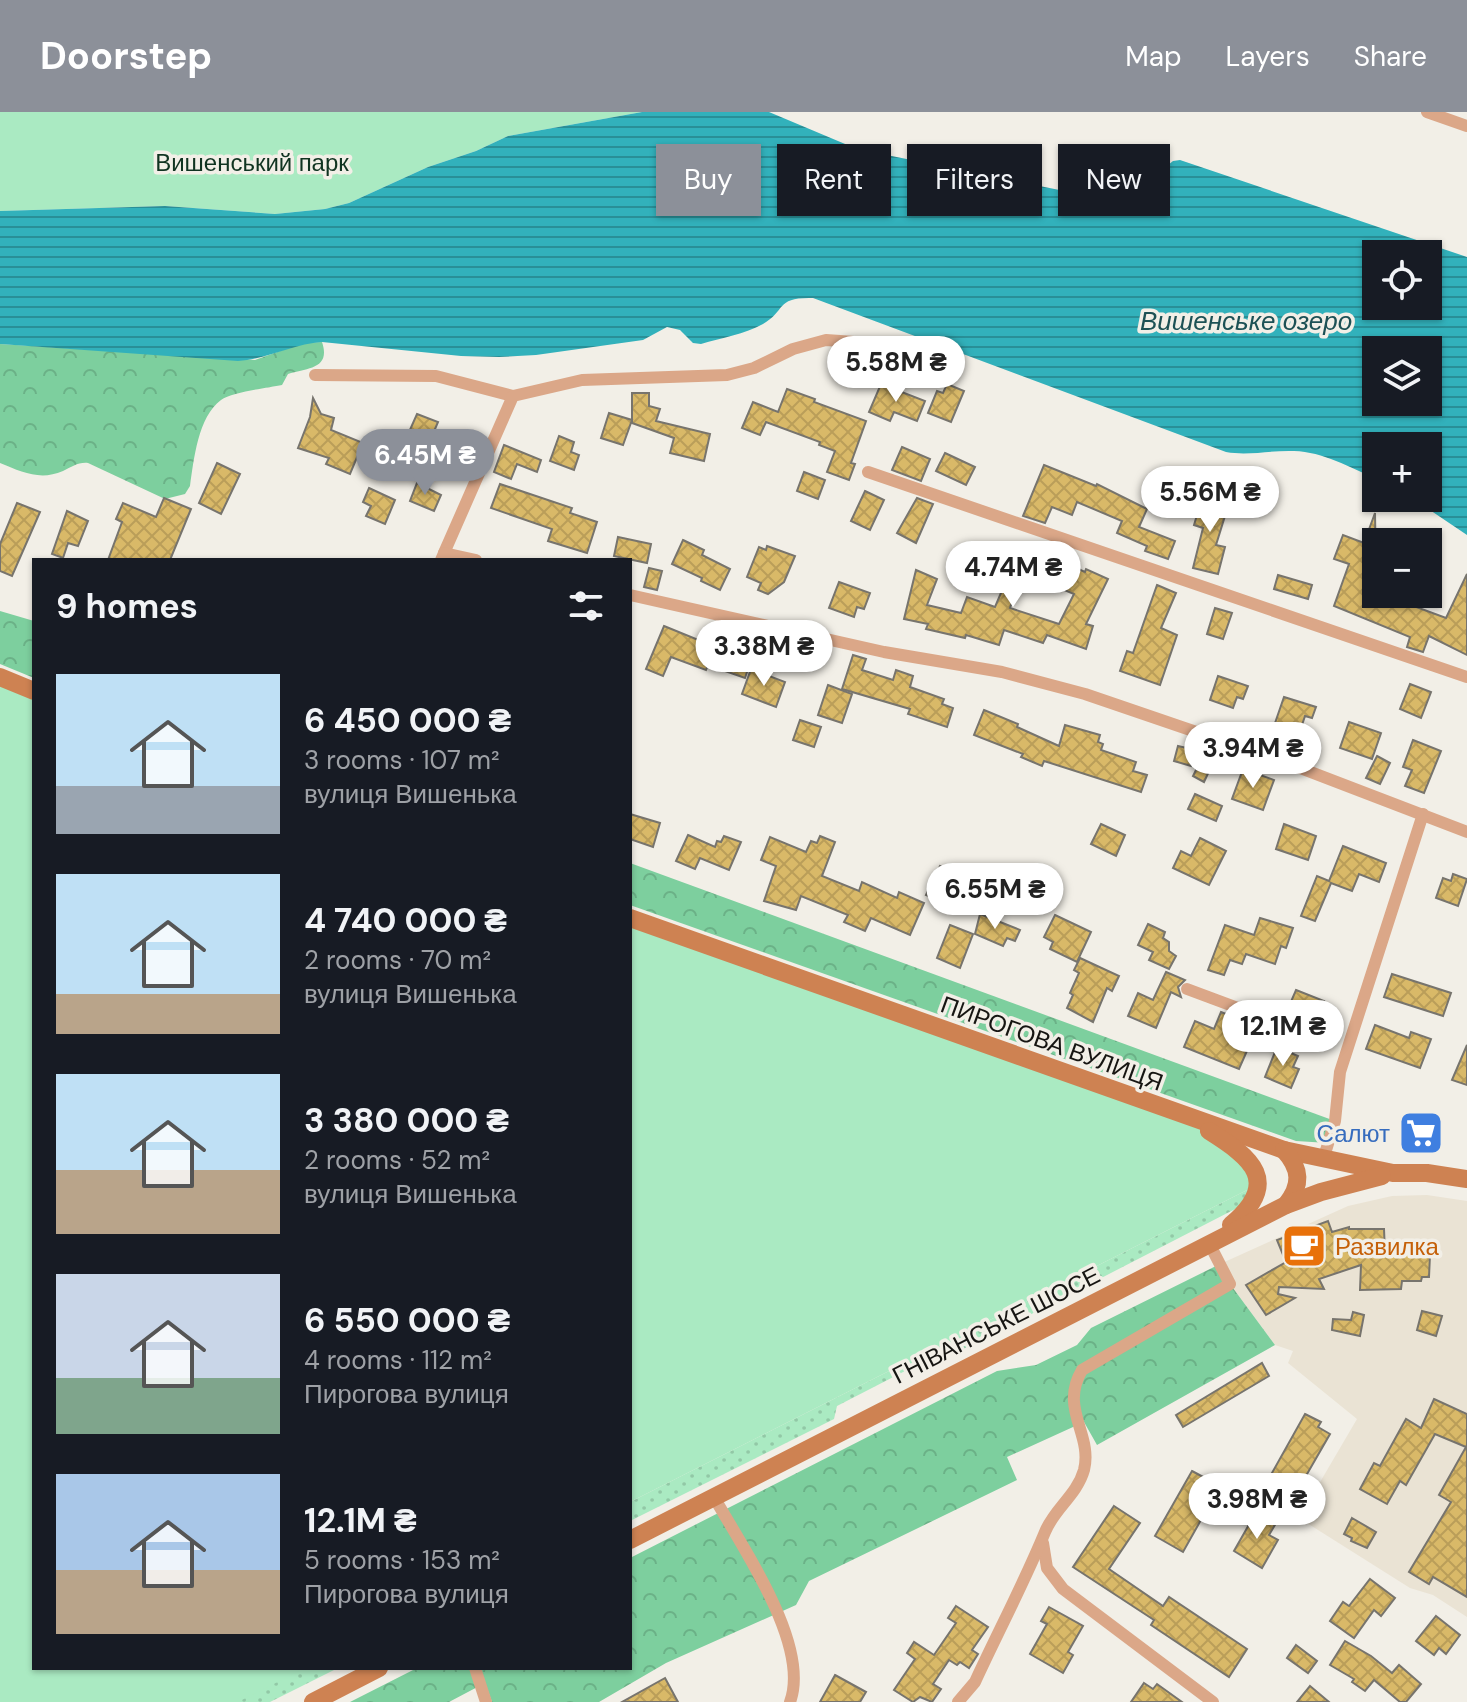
<!DOCTYPE html>
<meta charset="utf-8">
<style>
:root{--surface:#171b24;--page:#242831;--text:#f1f3f6;--muted:#9ea1a6;--accent:#8c9099}
body{margin:0;font-family:"DM Sans",sans-serif;background:var(--page);color:var(--text);height:100vh;display:flex;flex-direction:column;font-size:30px;white-space:nowrap}
*{box-sizing:border-box;margin:0}
p{font-size:26px;color:var(--muted)}
.icon{flex:none;width:44px;height:44px;fill:none;stroke:currentColor;stroke-width:2;stroke-linecap:round;stroke-linejoin:round}
.map{position:relative;flex:1;overflow:hidden}
.sheet{position:absolute;left:32px;top:446px;width:600px;height:1112px;display:flex;flex-direction:column;background:var(--surface);border-radius:0px;box-shadow:0 2px 6px #0004}
.sheet>*{flex:none}
.hud{position:absolute;left:656px;top:32px;width:690px;height:72px;display:flex;gap:16px}
.fabs{position:absolute;left:1362px;top:128px;display:grid;gap:16px}
.fabs a{display:grid;place-items:center;width:80px;height:80px;border-radius:0px;background:var(--surface);box-shadow:0 2px 6px #0004;font-size:40px}
.price{position:absolute;translate:-50% -68px;padding:0 18px;border-radius:28px;background:#fff;color:#222;font-size:26px;line-height:52px;filter:drop-shadow(0 2px 4px #0008)}
.price::after{content:'';position:absolute;left:50%;top:48px;width:24px;height:18px;margin-left:-12px;background:inherit;clip-path:polygon(0 0,100% 0,50% 100%)}
.price.selected{background:var(--accent);color:#fff}
ul{padding:0;list-style:none}
li{display:flex;align-items:center;gap:24px;height:200px;padding:0 24px}
li span{display:grid;place-items:center;flex:none;width:224px;height:160px;border-radius:0px;color:#555}
li>.icon{margin-inline-start:auto}
span .icon{width:96px;height:96px;fill:#fffc;stroke-width:1}
li b{font-size:34px}
h2{display:flex;justify-content:space-between;align-items:center;height:96px;padding:0 24px;font-size:34px}
.pill{padding:0 28px;border-radius:0px;background:var(--surface);box-shadow:0 2px 6px #0004;font-size:28px;line-height:72px}
.pill.selected{background:var(--accent);color:#fff}
header{display:flex;align-items:center;gap:48px;box-sizing:border-box;height:112px;padding:0 40px;background:var(--accent);color:#fff}
header strong{font-size:38px}
nav{display:flex;gap:44px;margin-inline-start:auto;font-size:28px}
.map>svg:first-child{display:block}
</style>
<header>
<strong>Doorstep</strong>
<nav><a>Map</a><a>Layers</a><a>Share</a></nav>
</header>
<div class="map">
<svg width="1467" height="1590" viewBox="0 0 1467 1590">
<defs>
<pattern id="grass-dots" width="8" height="8" patternUnits="userSpaceOnUse" patternTransform="scale(2)"><rect width="8" height="8" fill="#aaeac2"/><path d="M2 2h.1M6 6h.1" fill="none" stroke="#92c8a6" stroke-width="1.8" stroke-linecap="round"/></pattern>
<pattern id="forest-crowns" width="20" height="18" patternUnits="userSpaceOnUse" patternTransform="scale(2)"><rect width="20" height="18" fill="#7dcf9e"/><path d="M2 6a3 3 0 1 1 6 0M12 15a3 3 0 1 1 6 0" fill="none" stroke="#6bb187"/></pattern>
<pattern id="water-rules" width="6" height="5" patternUnits="userSpaceOnUse" patternTransform="scale(2)"><rect width="6" height="5" fill="#32b1bb"/><path d="M0 2.5h6" fill="none" stroke="#298f97"/></pattern>
<pattern id="building-cross-hatch" width="8" height="8" patternUnits="userSpaceOnUse" patternTransform="scale(2)"><rect width="8" height="8" fill="#d9b968"/><path d="M0 0l8 8M0 8l8-8" fill="none" stroke="#ba9e59"/></pattern>
</defs>
<rect width="100%" height="100%" fill="#f2efe7"/>
<path fill="#eae3d4" d="M1427 1083 1467 1089V1505L1433 1483 1410 1476 1299 1406 1357 1307 1288 1251 1293 1239 1275 1233 1230 1172 1220 1152 1348 1094 1392 1084Z"/>
<g fill="url(#grass-dots)">
<path d="M1257 1073 1241 1094 942 1248 938 1242 837 1294 834 1307 630 1409V1390Z"/>
<path d="M301 1556H338L270 1590H233Z"/>
</g>
<g fill="url(#forest-crowns)">
<path d="M322 230C331 257 308 256 288 262L282 273C267 276 232 280 221 288 198 305 194 347 190 374L185 382 165 387 88 351C78 350 72 355 63 359 40 369 22 360 0 351V232L255 248 302 231Z"/>
<path d="M0 499 34 509V566L0 552Z"/>
<path d="M630 751 1335 1009 1328 1031 1296 1029 630 793Z"/>
<path d="M1220 1152 1230 1172 1275 1233 1097 1333 1084 1310 1007 1345 1017 1368 809 1469 796 1493 666 1551 599 1590H492L485 1571 449 1590H350L417 1556H630V1446L997 1259 1036 1253 1077 1233 1091 1216Z"/>
</g>
<g fill="#aaeac2">
<path d="M0 0H642L508 24 476 39 428 55 349 91 325 97 275 102 165 94 0 99Z"/>
<path d="M0 565 34 579V1556H305L238 1590H0Z"/>
<path d="M630 805 1182 1003 1231 1033 1257 1073 630 1390Z"/>
</g>
<path fill="url(#water-rules)" fill-rule="evenodd" d="M642 0H769L857 37 1129 92 1145 88 1168 53 1173 49 1180 48 1467 145V423L1412 386H1428V334H1376V367C1350 355 1323 340 1294 339 1271 338 1249 344 1226 340L813 186C775 185 787 198 763 212 745 222 721 226 701 232L693 231 680 218 667 215 643 228 536 243 499 245 461 244 322 230C293 232 267 247 238 249L0 232V99L165 94 275 102 325 97 349 91 428 55 476 39 508 24ZM1376 142H1428V194H1376ZM1376 238H1428V290H1376Z"/>
<g fill="url(#building-cross-hatch)" stroke="#77746d" stroke-width="2">
<path d="M881 272 925 289 917 309 894 300 890 309 869 300Z"/>
<path d="M947 272 964 279 951 310 928 301 937 279 943 281Z"/>
<path d="M787 277 815 287 814 290 866 309 851 351 855 352 849 368 827 360 835 339 819 333 820 330 766 310 760 323 742 316 753 290 778 300Z"/>
<path d="M632 281H649V294L660 297 656 309 710 322 704 349 670 341 674 326 632 311Z"/>
<path d="M313 286 321 302 334 306 331 318 363 331 350 362 326 352 329 346 298 336 310 305Z"/>
<path d="M609 301 632 308 623 333 601 326Z"/>
<path d="M417 302 438 310 430 329 409 320Z"/>
<path d="M559 324 574 330 571 340 579 343 574 358 550 349Z"/>
<path d="M504 333 541 348 537 360 517 352 511 367 494 360Z"/>
<path d="M902 335 930 347 921 369 892 358Z"/>
<path d="M945 341 975 355 966 373 936 359Z"/>
<path d="M217 351 240 362 221 402 199 391Z"/>
<path d="M1044 353 1096 374 1097 372 1147 397 1139 415 1175 429 1168 447 1145 439 1147 434 1117 421 1122 409 1077 390 1072 403 1052 395 1045 411 1023 404Z"/>
<path d="M804 360 825 368 818 387 797 379Z"/>
<path d="M417 371 441 383 434 399 410 389Z"/>
<path d="M500 372 572 396 570 401 597 410 587 441 548 429 552 417 491 396Z"/>
<path d="M369 376 395 388 385 412 366 404 371 394 363 390Z"/>
<path d="M865 379 884 388 870 418 851 409Z"/>
<path d="M1203 383 1229 391 1216 433 1225 435 1218 462 1193 456 1203 416 1194 413Z"/>
<path d="M164 386 191 397 170 448H108L122 410 116 407 123 391 156 405Z"/>
<path d="M917 386 933 392 916 431 897 421Z"/>
<path d="M17 391 40 400 12 464 0 459V432Z"/>
<path d="M67 399 88 409 78 434 68 431 63 446 52 442Z"/>
<path d="M1375 401 1376 461 1370 478 1446 506 1467 462V543L1429 524 1423 540 1407 535 1410 525 1334 494 1349 452 1334 447 1343 423 1364 431Z"/>
<path d="M618 425 651 432 647 451 614 444Z"/>
<path d="M683 428 704 438 702 443 730 457 720 478 701 469 702 466 672 452Z"/>
<path d="M767 434 795 444 784 470 768 482 758 478 761 471 747 465 759 435 766 438Z"/>
<path d="M1053 446 1085 460 1086 457 1108 467 1086 512 1093 514 1086 537 1047 523 1043 531 1004 518 999 533 966 523 965 526 926 517 928 512 904 507 916 458 937 467 927 493 961 501 967 485 995 495 1012 455 1024 460 1010 496 1059 512 1074 482 1043 469Z"/>
<path d="M649 456 662 459 657 478 644 475Z"/>
<path d="M1278 463 1312 473 1308 487 1274 477Z"/>
<path d="M839 470 870 481 864 497 857 495 854 505 829 496Z"/>
<path d="M1157 473 1176 481 1161 516 1177 523 1160 573 1120 559 1127 539 1133 541Z"/>
<path d="M1215 496 1232 501 1223 527 1207 522Z"/>
<path d="M664 514 730 541 731 538 752 545 745 566 708 553 706 558 671 545 663 564 646 557Z"/>
<path d="M853 543 866 547 862 558 893 568 896 558 913 564 910 575 944 587 942 592 953 596 947 615 908 602 910 597 842 577Z"/>
<path d="M751 557 785 570 776 595 742 582Z"/>
<path d="M1218 564 1248 574 1243 587 1237 585 1233 596 1210 588Z"/>
<path d="M1410 572 1431 580 1421 606 1400 597Z"/>
<path d="M828 573 852 582 842 611 818 603Z"/>
<path d="M1284 585 1316 595 1312 606 1305 604 1300 619 1275 611Z"/>
<path d="M984 598 1018 612 1017 615 1059 634 1065 613 1100 623 1098 630 1103 632 1101 638 1136 650 1133 659 1147 663 1141 680 1044 649 1042 654 1021 645 1023 642 974 623Z"/>
<path d="M800 608 821 615 814 635 793 628Z"/>
<path d="M1349 610 1381 621 1372 647 1340 636Z"/>
<path d="M1413 628 1441 639 1424 681 1405 674 1412 658 1403 655Z"/>
<path d="M1178 634 1195 638 1191 654 1174 649Z"/>
<path d="M1377 644 1390 651 1380 672 1366 666Z"/>
<path d="M1200 650 1211 655 1204 670 1193 664Z"/>
<path d="M1243 657 1274 668 1263 698 1232 687Z"/>
<path d="M1195 682 1222 694 1216 709 1188 697Z"/>
<path d="M630 702 660 711 653 735 630 727Z"/>
<path d="M1101 712 1125 723 1116 744 1091 732Z"/>
<path d="M1284 712 1316 724 1308 748 1276 737Z"/>
<path d="M688 723 715 735 717 729 721 730 724 724 741 730 729 758 700 746 695 757 676 749Z"/>
<path d="M820 724 835 730 822 764 859 779 862 770 897 786 899 780 924 791 910 823 871 806 865 819 844 810 848 803 801 784 796 798 764 789 776 754 761 748 770 725 806 740 811 729 817 731Z"/>
<path d="M1200 726 1226 739 1209 773 1173 756 1181 739 1191 744Z"/>
<path d="M1343 734 1386 751 1379 770 1359 762 1352 779 1331 771 1315 809 1301 804 1317 764 1329 769Z"/>
<path d="M940 754 963 764 949 793 926 783Z"/>
<path d="M1453 762 1467 767 1458 794 1436 786 1443 766 1451 769Z"/>
<path d="M980 802 1020 818 1015 829 1007 826 1003 834 975 822Z"/>
<path d="M1055 803 1091 820 1077 850 1050 837 1053 830 1044 825Z"/>
<path d="M1260 806 1293 816 1286 836 1281 834 1275 852 1246 842 1242 852 1230 848 1224 863 1208 858 1225 813 1254 823Z"/>
<path d="M1148 812 1165 820 1163 826 1169 830V839L1176 844 1169 857 1149 848 1153 840 1138 833Z"/>
<path d="M950 813 973 822 960 856 937 846Z"/>
<path d="M1080 846 1119 864 1112 879 1107 876 1093 910 1067 896 1073 883 1070 881 1079 861 1074 858Z"/>
<path d="M1166 860 1185 868 1178 875 1181 885 1171 880 1156 916 1128 904 1138 881 1153 888Z"/>
<path d="M1392 862 1451 881 1443 904 1384 885Z"/>
<path d="M1296 878 1324 889 1315 910 1287 899Z"/>
<path d="M1221 900 1236 906 1229 923 1250 932 1239 957 1184 935 1195 909 1214 917Z"/>
<path d="M1375 913 1409 926 1411 920 1431 927 1420 956 1366 937Z"/>
<path d="M1467 933V973L1452 968Z"/>
<path d="M1277 935 1298 944 1293 955 1299 957 1291 976 1265 965Z"/>
<path d="M1410 1002 1435 1010 1432 1020 1420 1025 1402 1017 1406 1005Z"/>
<path d="M1328 1109 1332 1120 1349 1115V1117H1384L1385 1141 1430 1143 1429 1165H1422L1421 1169H1402L1401 1177 1360 1178 1361 1153 1319 1167 1324 1177 1279 1175 1278 1182 1295 1186 1266 1203 1246 1173 1286 1150 1277 1128Z"/>
<path d="M1422 1199 1442 1204 1436 1224 1417 1218Z"/>
<path d="M1353 1200 1364 1203 1360 1224 1332 1218 1333 1207 1351 1208Z"/>
<path d="M1262 1251 1269 1264 1183 1315 1176 1303Z"/>
<path d="M1434 1287 1467 1302V1485L1433 1465 1429 1472 1409 1460 1451 1390 1439 1383 1466 1335 1435 1322 1406 1373 1400 1369 1387 1392 1360 1377 1374 1351 1380 1354 1406 1307 1421 1316Z"/>
<path d="M1305 1302 1321 1310 1318 1315 1330 1322 1295 1383 1268 1368Z"/>
<path d="M1192 1359 1220 1374 1183 1440 1155 1424Z"/>
<path d="M1114 1394 1140 1411 1109 1457 1163 1494 1169 1485 1247 1537 1229 1565 1151 1513 1154 1508 1073 1455Z"/>
<path d="M1255 1402 1275 1413 1269 1423 1278 1428 1262 1456 1234 1439Z"/>
<path d="M1352 1406 1376 1420 1367 1436 1351 1429 1352 1426 1344 1422Z"/>
<path d="M1370 1467 1395 1486 1381 1504 1374 1498 1354 1526 1330 1509 1343 1490 1349 1494Z"/>
<path d="M956 1494 988 1515 972 1538 978 1542 969 1556 960 1550 957 1553 949 1548 933 1572 941 1577 932 1590 920 1585 913 1590 894 1578 915 1547 907 1541 914 1530 934 1543 956 1511 948 1506Z"/>
<path d="M1049 1495 1083 1514 1068 1540 1073 1543 1063 1561 1030 1542 1047 1512 1041 1509Z"/>
<path d="M1436 1504 1460 1523 1446 1542 1439 1536 1434 1543 1416 1529Z"/>
<path d="M1345 1529 1371 1544 1392 1561 1399 1553 1421 1572 1406 1590H1400L1374 1568 1365 1579 1352 1570 1354 1567 1330 1553Z"/>
<path d="M1296 1533 1317 1549 1308 1561 1287 1546Z"/>
<path d="M835 1563 866 1580 860 1590H820Z"/>
<path d="M665 1566 678 1590H622Z"/>
<path d="M1144 1571 1153 1577 1157 1572 1182 1590H1131Z"/>
<path d="M1310 1574 1329 1590H1297Z"/>
</g>
<g fill="none" stroke-linecap="round" stroke-linejoin="round">
<g stroke="#dba788" stroke-width="12">
<path d="M1427 0 1467 14"/>
<path d="M315 263 436 264 513 284"/>
<path d="M868 360 1467 565"/>
<path d="M444 441 513 284 582 268 727 263 754 256 793 237 826 228 882 232 923 244"/>
<path d="M441 448 444 441 476 448"/>
<path d="M630 483 884 540 1002 560 1085 582 1287 651 1467 720"/>
<path d="M1187 877 1238 896"/>
<path d="M1323 1048 1335 1009 1340 960 1423 702"/>
<path d="M714 1385C742 1435 811 1533 790 1590"/>
<path d="M1043 1431 1047 1456 1063 1477 1213 1590"/>
<path d="M475 1556 486 1590"/>
<path d="M958 1590 975 1570C998 1520 1024 1471 1045 1420 1054 1397 1077 1383 1084 1358 1093 1322 1059 1297 1082 1258L1230 1172 1209 1131"/>
</g>
<g stroke="#ce8252" stroke-width="18">
<path d="M0 565 34 579"/>
<path d="M630 806 1284 1038 1393 1061H1427L1467 1067"/>
<path d="M1209 1019C1252 1046 1282 1070 1231 1113"/>
<path d="M1284 1038C1301 1057 1302 1073 1286 1093"/>
<path d="M630 1428 1286 1093 1321 1080 1382 1064"/>
<path d="M313 1590 379 1556"/>
</g>
</g>
<defs>
<g id="supermarket-square" transform="scale(2.3)"><rect x="-9" y="-9" width="18" height="18" rx="4" fill="#3f7fe0" stroke="#f2efe7"/><path d="M-6-5.5h2.5l.6 2H6L4.5 2H-2.5L-4.4-4H-6ZM-1.5 3.2a1.3 1.3 0 1 0 .1 0ZM3 3.2a1.3 1.3 0 1 0 .1 0Z" fill="#fff"/></g>
<g id="cafe-square" transform="scale(2.3)"><rect x="-9" y="-9" width="18" height="18" rx="4" fill="#e8710a" stroke="#f2efe7"/><path d="M-5.5-4.5H6V0H3Q3 3.5 0 3.5H-2.5Q-5.5 3.5-5.5 0ZM3-3.2v2h1.7v-2ZM-6 4.5H4V6H-6Z" fill="#fff"/></g>
</defs>
<g fill-rule="evenodd">
<use href="#supermarket-square" x="1421" y="1021"/>
<use href="#cafe-square" x="1304" y="1134"/>
</g>
<g text-anchor="middle" dominant-baseline="central" stroke-width="7" stroke-linejoin="round" paint-order="stroke">
<g font-size="24" fill="#103421" stroke="#f2efe7">
<text x="252" y="50">Вишенський парк</text>
</g>
<g font-size="24" fill="#161512" stroke="#f2efe7">
<text transform="translate(1052 931) rotate(20)">ПИРОГОВА ВУЛИЦЯ</text>
<text transform="translate(996 1213) rotate(-27)">ГНІВАНСЬКЕ ШОСЕ</text>
</g>
<g font-size="24" fill="#366cbe" stroke="#f2efe7" text-anchor="end">
<text x="1390" y="1021">Салют</text>
</g>
<g font-size="24" fill="#c56008" stroke="#f2efe7" text-anchor="start">
<text x="1335" y="1134">Развилка</text>
</g>
<g font-size="26" font-style="italic" fill="#1d5155" stroke="#f2efe7">
<text x="1246" y="209">Вишенське озеро</text>
</g>
</g>
</svg>
<div class="fabs">
<a><svg class="icon" aria-label="locate" viewBox="0 0 24 24"><circle cx="12" cy="12" r="6"/><path d="M12 2v4M12 18v4M2 12h4M18 12h4"/></svg></a>
<a><svg class="icon" aria-label="layers" viewBox="0 0 24 24"><path d="M12 4l9 5-9 5-9-5zM3 14l9 5 9-5"/></svg></a>
<a>+</a>
<a>−</a>
</div>
<b class="price" style="left:896px;top:292px">5.58M ₴</b>
<b class="price selected" style="left:425px;top:385px">6.45M ₴</b>
<b class="price" style="left:1210px;top:422px">5.56M ₴</b>
<b class="price" style="left:1013px;top:497px">4.74M ₴</b>
<b class="price" style="left:764px;top:576px">3.38M ₴</b>
<b class="price" style="left:1253px;top:678px">3.94M ₴</b>
<b class="price" style="left:995px;top:819px">6.55M ₴</b>
<b class="price" style="left:1283px;top:956px">12.1M ₴</b>
<b class="price" style="left:1257px;top:1429px">3.98M ₴</b>
<div class="hud">
<a class="pill selected">Buy</a>
<a class="pill">Rent</a>
<a class="pill">Filters</a>
<a class="pill">New</a>
</div>
<section class="sheet">
<h2>9 homes<svg class="icon" aria-label="filters" viewBox="0 0 24 24"><path d="M4 7h16M4 17h16"/><circle cx="9" cy="7" r="2"/><circle cx="15" cy="17" r="2"/></svg></h2>
<ul>
<li><span style="background:linear-gradient(#bfe0f5 70%,#9aa5b1 0)"><svg class="icon" aria-label="home" viewBox="0 0 24 24"><path d="M3 11l9-7 9 7M6 9v11h12V9"/></svg></span><div><b>6 450 000 ₴</b><p>3 rooms · 107 m²</p><p>вулиця Вишенька</p></div></li>
<li><span style="background:linear-gradient(#bfe0f5 75%,#b9a48a 0)"><svg class="icon" aria-label="home" viewBox="0 0 24 24"><path d="M3 11l9-7 9 7M6 9v11h12V9"/></svg></span><div><b>4 740 000 ₴</b><p>2 rooms · 70 m²</p><p>вулиця Вишенька</p></div></li>
<li><span style="background:linear-gradient(#bfe0f5 60%,#b9a48a 0)"><svg class="icon" aria-label="home" viewBox="0 0 24 24"><path d="M3 11l9-7 9 7M6 9v11h12V9"/></svg></span><div><b>3 380 000 ₴</b><p>2 rooms · 52 m²</p><p>вулиця Вишенька</p></div></li>
<li><span style="background:linear-gradient(#c9d6e8 65%,#7fa58c 0)"><svg class="icon" aria-label="home" viewBox="0 0 24 24"><path d="M3 11l9-7 9 7M6 9v11h12V9"/></svg></span><div><b>6 550 000 ₴</b><p>4 rooms · 112 m²</p><p>Пирогова вулиця</p></div></li>
<li><span style="background:linear-gradient(#a9c7e8 60%,#b9a48a 0)"><svg class="icon" aria-label="home" viewBox="0 0 24 24"><path d="M3 11l9-7 9 7M6 9v11h12V9"/></svg></span><div><b>12.1M ₴</b><p>5 rooms · 153 m²</p><p>Пирогова вулиця</p></div></li>
</ul>
</section>
</div>
